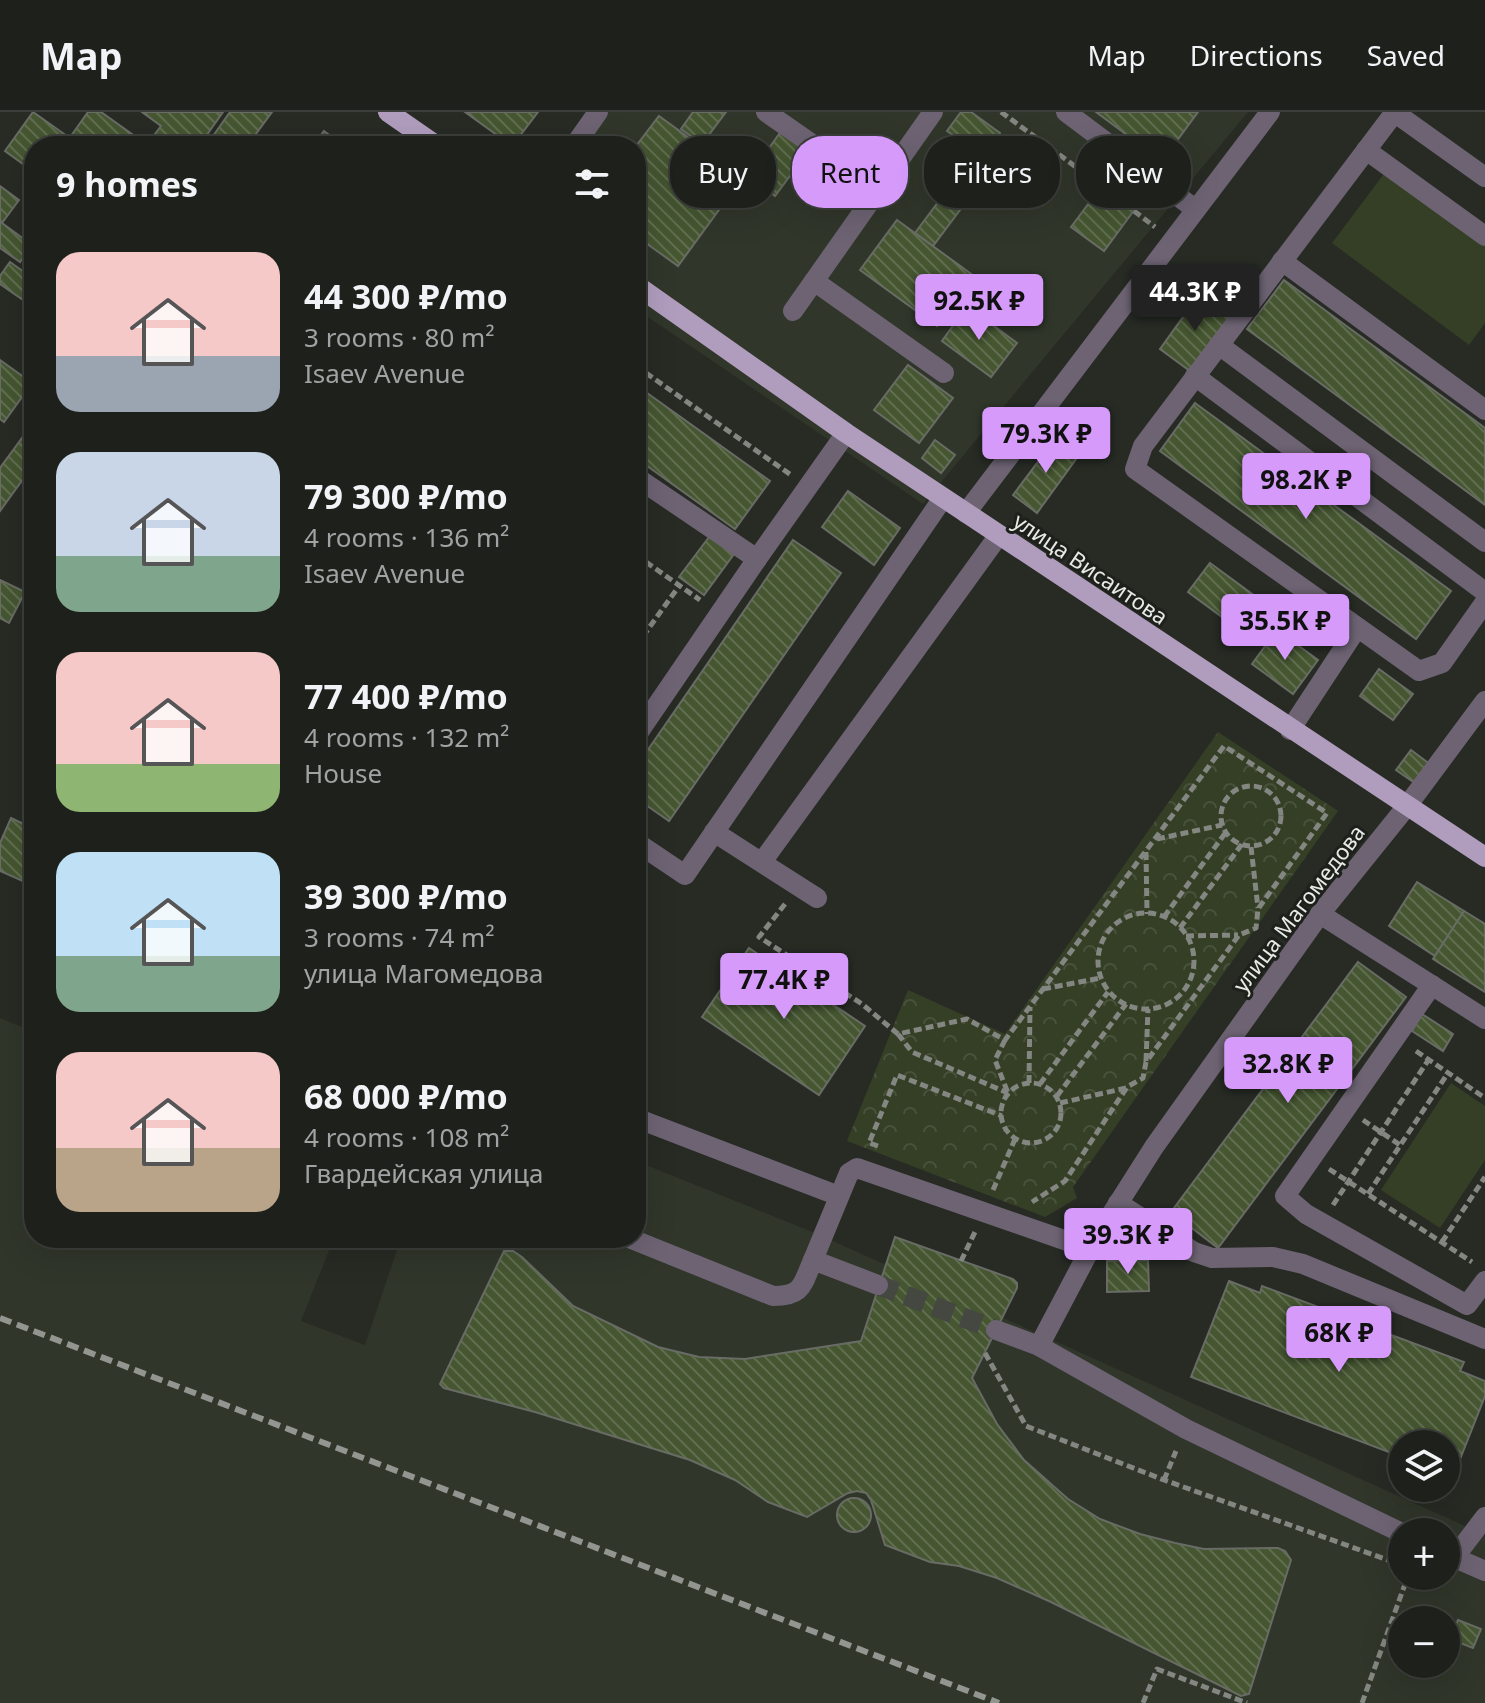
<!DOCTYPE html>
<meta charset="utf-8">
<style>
:root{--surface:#1d201b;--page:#252824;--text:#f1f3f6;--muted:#a0a3a3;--line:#3b3e3a;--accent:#d69bfa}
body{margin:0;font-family:"Noto Sans",sans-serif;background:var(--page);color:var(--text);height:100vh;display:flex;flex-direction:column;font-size:30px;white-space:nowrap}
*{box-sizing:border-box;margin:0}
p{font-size:26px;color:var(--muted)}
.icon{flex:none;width:44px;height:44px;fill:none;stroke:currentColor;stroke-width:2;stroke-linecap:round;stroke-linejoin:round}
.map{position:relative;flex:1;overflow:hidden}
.drawer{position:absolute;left:24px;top:24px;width:622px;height:1112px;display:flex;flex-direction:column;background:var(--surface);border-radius:32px;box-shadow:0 8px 32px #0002,0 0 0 2px var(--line)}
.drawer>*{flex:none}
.banner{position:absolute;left:670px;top:24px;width:694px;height:72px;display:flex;gap:16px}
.controls{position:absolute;left:1388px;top:1318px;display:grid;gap:16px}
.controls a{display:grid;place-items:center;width:72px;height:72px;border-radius:50%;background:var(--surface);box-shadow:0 8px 32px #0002,0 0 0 2px var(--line);font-size:40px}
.price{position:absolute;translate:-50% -68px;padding:0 18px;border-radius:8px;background:var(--accent);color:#111;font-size:26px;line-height:52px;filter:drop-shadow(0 2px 4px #0008)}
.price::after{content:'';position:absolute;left:50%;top:48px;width:24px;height:18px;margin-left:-12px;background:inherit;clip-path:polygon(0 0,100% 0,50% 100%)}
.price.selected{background:#222;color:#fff}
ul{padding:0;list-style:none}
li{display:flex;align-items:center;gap:24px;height:200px;padding:0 32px}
li span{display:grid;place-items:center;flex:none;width:224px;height:160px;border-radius:24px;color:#555}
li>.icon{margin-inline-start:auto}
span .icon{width:96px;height:96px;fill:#fffc;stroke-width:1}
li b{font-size:34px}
h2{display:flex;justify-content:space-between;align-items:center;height:96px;padding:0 32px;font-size:34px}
.pill{padding:0 28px;border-radius:32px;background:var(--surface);box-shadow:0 8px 32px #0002,0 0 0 2px var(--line);font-size:28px;line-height:72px}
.pill.selected{background:var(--accent);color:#111}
header{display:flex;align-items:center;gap:48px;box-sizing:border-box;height:112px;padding:0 40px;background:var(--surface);border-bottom:2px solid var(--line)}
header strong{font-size:38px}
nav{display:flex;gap:44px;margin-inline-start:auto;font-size:28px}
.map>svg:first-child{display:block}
</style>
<header>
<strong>Map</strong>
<nav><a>Map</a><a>Directions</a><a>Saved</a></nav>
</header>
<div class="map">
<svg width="1485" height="1591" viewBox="0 0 1485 1591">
<defs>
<pattern id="park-crowns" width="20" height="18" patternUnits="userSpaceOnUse" patternTransform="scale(2)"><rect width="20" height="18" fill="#343f26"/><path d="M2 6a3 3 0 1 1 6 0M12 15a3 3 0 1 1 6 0" fill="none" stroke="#48523b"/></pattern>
<pattern id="building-back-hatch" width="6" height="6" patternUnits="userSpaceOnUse" patternTransform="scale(2)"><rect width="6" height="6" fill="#455631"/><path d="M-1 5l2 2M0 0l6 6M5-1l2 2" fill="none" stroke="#606e4f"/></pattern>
</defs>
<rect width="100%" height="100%" fill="#272b24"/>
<g fill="#30362a" fill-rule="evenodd">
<path d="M591 0H1248L923 392 636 197V34H566Z"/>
<path d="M0 906 34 920V1126H334L301 1209 365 1233 401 1126H636V1049L815 1121 1485 1423V1591H0ZM1402 1420H1446V1464H1402ZM1402 1508H1446V1552H1402Z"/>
</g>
<path fill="url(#park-crowns)" d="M1218 620 1338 699 1073 1075 1077 1086 1045 1105 847 1029 908 878 1005 922Z"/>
<g fill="#343f26">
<path d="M1386 59 1485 133V211L1469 233 1332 131Z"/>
<path d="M1451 971 1485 994V1048L1440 1116 1381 1078Z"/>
</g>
<g fill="url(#building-back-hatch)" stroke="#686c65" stroke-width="2">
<path d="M33 0 81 34H34V60L5 39Z"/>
<path d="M88 0H101L136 25 129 34H86L71 24Z"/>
<path d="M142 0H223L199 34H146L161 14Z"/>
<path d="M230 0H272L247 34H206Z"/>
<path d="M465 0H538L512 34Z"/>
<path d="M693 0H726L702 32 681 17Z"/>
<path d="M961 0H971L1000 21 982 44 947 19Z"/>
<path d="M1096 0H1198L1162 49Z"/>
<path d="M659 4 743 65 678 154 636 124V34Z"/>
<path d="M782 18 809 38 775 84 749 64Z"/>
<path d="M324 19 344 34H313Z"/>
<path d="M1113 59 1146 82 1104 139 1071 115Z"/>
<path d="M0 74 19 88 2 111 32 133 20 150 0 136Z"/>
<path d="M945 81 963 94 933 134 915 121Z"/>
<path d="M897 108 974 164 937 214 860 158Z"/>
<path d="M10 150 34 167V185L29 192 0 172V164Z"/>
<path d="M1284 168 1485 316V393L1247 217Z"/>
<path d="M1199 183 1229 206 1190 259 1160 237Z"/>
<path d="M967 194 1017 231 991 265 942 229Z"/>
<path d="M0 248 32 271 4 310 0 307Z"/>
<path d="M908 253 953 286 919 331 874 298Z"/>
<path d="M636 273 770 369 735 417 636 346Z"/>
<path d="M1195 291 1451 479 1416 527 1160 339Z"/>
<path d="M22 326 34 335V352L0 399V356Z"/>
<path d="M1056 326 1079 343 1037 401 1013 383Z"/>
<path d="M935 328 955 343 941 361 922 346Z"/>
<path d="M848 379 900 416 874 453 822 415Z"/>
<path d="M709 425 734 442 704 483 679 465Z"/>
<path d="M793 428 841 461 669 709 636 686V655Z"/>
<path d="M1210 451 1278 501 1256 530 1188 480Z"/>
<path d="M0 468 25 480 9 511 0 506Z"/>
<path d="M1277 518 1318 548 1293 582 1252 552Z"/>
<path d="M1379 557 1413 582 1393 608 1360 584Z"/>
<path d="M1411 638 1431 653 1416 672 1396 658Z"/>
<path d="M11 706 34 717V774L0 759V731Z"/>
<path d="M1417 770 1464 799 1435 844 1389 814Z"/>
<path d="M1464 799 1485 812V880L1433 847Z"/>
<path d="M749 836 865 914 819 983 702 905Z"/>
<path d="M1358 850 1406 885 1218 1136 1171 1100Z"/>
<path d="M1422 902 1453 922 1443 939 1412 919Z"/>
<path d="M895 1125 1013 1167 1017 1171V1176L972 1266 997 1312 1024 1348 1068 1387 1100 1407 1140 1422 1175 1431 1204 1437 1278 1436 1285 1439 1291 1448 1249 1582 1241 1584 1051 1490 997 1466 959 1454 930 1450 885 1433 871 1388 866 1381 857 1379 848 1381 807 1405 768 1390 735 1368 690 1348 535 1300 444 1276 440 1272 504 1139H513L522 1145 573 1194 658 1235 699 1245 745 1247 861 1229Z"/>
<path d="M1148 1148 1149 1179 1107 1180V1149Z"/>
<path d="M1229 1169 1260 1181 1262 1174 1340 1203 1337 1211 1382 1229 1386 1221 1464 1250 1460 1259 1485 1269V1284L1453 1365 1446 1362V1332H1402V1345L1191 1265Z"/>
<circle cx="854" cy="1403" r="17"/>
<path d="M1458 1508 1481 1517 1473 1536 1450 1527Z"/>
</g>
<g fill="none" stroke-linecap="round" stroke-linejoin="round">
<path stroke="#444841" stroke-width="20" stroke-dasharray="20 10" stroke-linecap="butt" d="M878 1173 996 1218"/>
<g stroke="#838681" stroke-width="5" stroke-dasharray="8 4" stroke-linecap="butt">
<path d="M1001 0 1102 74"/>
<path d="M1134 99 1155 115"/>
<path d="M636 254 791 363"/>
<path d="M636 443 700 488"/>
<path d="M636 534 679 474"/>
<circle cx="1251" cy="704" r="30"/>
<path d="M1157 727 1222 713"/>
<path d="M1251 735 1258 796"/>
<path d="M1146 740 1147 802"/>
<path d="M785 792 759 825 862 892 898 922 967 907 1005 928 1224 634 1327 701 1258 797 1256 816 1239 823 1146 950 1143 966 1127 975 1065 1069 1032 1090"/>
<circle cx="1146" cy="849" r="48"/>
<path d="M1164 805 1226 720"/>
<path d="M1180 816 1242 732"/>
<path d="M1186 824 1238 823"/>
<path d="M1043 877 1101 866"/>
<path d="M898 922 912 940 1008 981"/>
<path d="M1005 928 995 948 1008 981"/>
<path d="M1416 939 1485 986"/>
<path d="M1146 949 1148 897"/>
<circle cx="1031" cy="1001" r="30"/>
<path d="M1029 971 1030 895"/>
<path d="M1040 972 1108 880"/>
<path d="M1057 984 1126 892"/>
<path d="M1060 991 1126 976"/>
<path d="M1363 1008 1400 1033"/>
<path d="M878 1034 869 1031 897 963 1002 1004"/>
<path d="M1329 1057 1472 1150"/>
<path d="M993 1078 1015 1027"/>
<path d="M1368 1082 1448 961"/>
<path d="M1333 1093 1429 947"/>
<path d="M1442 1130 1485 1065"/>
<path d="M961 1149 975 1120"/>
<path d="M985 1241 1026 1314 1164 1368 1402 1453"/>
<path d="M1164 1368 1176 1339"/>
<path d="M1143 1591 1157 1557 1247 1591"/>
<path d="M1362 1591 1408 1464"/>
</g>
<g stroke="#6d6373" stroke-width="20">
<path d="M766 0 878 78"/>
<path d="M1066 0 1195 97"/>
<path d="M1394 0 1485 65"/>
<path d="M1395 0 1143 334 1135 357 1419 559 1442 551 1485 490"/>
<path d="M574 34 598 0"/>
<path d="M1366 38 1485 124"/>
<path d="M1282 149 1485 298"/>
<path d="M814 169 944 261"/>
<path d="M793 199 933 0"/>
<path d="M1219 233 1485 430"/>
<path d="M1195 264 1485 480"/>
<path d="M636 365 757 447 846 321"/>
<path d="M966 401 1270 0"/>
<path d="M1290 618 1357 516"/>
<path d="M636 624 757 447"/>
<path d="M714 720 817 786"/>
<path d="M636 730 685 763 943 386"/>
<path d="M762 750 999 423"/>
<path d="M1320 802 1485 907"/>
<path d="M1432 873 1285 1084 1306 1102 1467 1193 1485 1169"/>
<path d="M636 1006 839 1084"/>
<path d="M1118 1091 1194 1140 1212 1146 1273 1145 1303 1152 1485 1227"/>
<path d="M629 1126 773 1184C803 1184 802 1173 813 1148L878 1173"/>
<path d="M813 1148 849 1061 857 1056 1090 1137"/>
<path d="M996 1218 1039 1234 1186 1317 1402 1421"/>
<path d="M1039 1234 1095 1128 1154 1035 1320 802 1407 694 1485 589"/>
<path d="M1446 1442 1485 1459"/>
<path d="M1454 1446 1485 1405"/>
</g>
<g stroke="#b09dbe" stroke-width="20">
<path d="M388 0 437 34"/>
<path d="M636 173 846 321 1485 745"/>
</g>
<path stroke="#929590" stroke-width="6" stroke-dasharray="12 6" stroke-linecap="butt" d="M0 1206 999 1591"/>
</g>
<g text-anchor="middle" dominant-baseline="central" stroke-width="6" stroke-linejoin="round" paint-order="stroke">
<g font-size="22" fill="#e8eae6" stroke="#1e211b">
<text transform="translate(1091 456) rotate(34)">улица Висаитова</text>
<text transform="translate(1298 796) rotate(-53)">улица Магомедова</text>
</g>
</g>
</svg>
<div class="controls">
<a><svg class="icon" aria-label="layers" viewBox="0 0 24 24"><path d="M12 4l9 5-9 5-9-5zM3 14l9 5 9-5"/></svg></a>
<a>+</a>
<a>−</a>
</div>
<b class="price selected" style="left:1195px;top:221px">44.3K ₽</b>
<b class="price" style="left:979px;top:230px">92.5K ₽</b>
<b class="price" style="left:1046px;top:363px">79.3K ₽</b>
<b class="price" style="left:1306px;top:409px">98.2K ₽</b>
<b class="price" style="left:1285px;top:550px">35.5K ₽</b>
<b class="price" style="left:784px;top:909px">77.4K ₽</b>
<b class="price" style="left:1288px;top:993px">32.8K ₽</b>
<b class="price" style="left:1128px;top:1164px">39.3K ₽</b>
<b class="price" style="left:1339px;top:1262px">68K ₽</b>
<div class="banner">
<a class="pill">Buy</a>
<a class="pill selected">Rent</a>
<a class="pill">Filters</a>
<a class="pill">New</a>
</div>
<section class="drawer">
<h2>9 homes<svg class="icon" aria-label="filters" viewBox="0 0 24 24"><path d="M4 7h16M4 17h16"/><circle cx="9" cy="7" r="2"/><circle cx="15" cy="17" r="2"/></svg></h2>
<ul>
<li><span style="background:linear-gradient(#f6c9c9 65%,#9aa5b1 0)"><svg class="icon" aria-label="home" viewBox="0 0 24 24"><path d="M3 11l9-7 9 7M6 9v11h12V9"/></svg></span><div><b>44 300 ₽/mo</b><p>3 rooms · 80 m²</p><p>Isaev Avenue</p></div></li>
<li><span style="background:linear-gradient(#c9d6e8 65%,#7fa58c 0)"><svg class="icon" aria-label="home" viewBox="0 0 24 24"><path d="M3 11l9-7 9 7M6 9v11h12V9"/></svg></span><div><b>79 300 ₽/mo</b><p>4 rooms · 136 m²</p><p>Isaev Avenue</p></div></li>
<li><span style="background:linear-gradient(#f6c9c9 70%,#8fb573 0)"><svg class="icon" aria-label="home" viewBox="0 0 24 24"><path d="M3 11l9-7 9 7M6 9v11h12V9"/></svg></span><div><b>77 400 ₽/mo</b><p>4 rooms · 132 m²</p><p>House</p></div></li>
<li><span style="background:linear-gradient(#bfe0f5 65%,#7fa58c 0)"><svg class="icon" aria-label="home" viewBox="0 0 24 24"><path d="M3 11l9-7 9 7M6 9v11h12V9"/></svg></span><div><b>39 300 ₽/mo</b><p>3 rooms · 74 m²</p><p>улица Магомедова</p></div></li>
<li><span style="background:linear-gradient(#f6c9c9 60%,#b9a48a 0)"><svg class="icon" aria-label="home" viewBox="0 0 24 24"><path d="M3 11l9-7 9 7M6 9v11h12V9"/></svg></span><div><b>68 000 ₽/mo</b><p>4 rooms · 108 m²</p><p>Гвардейская улица</p></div></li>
</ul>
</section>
</div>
